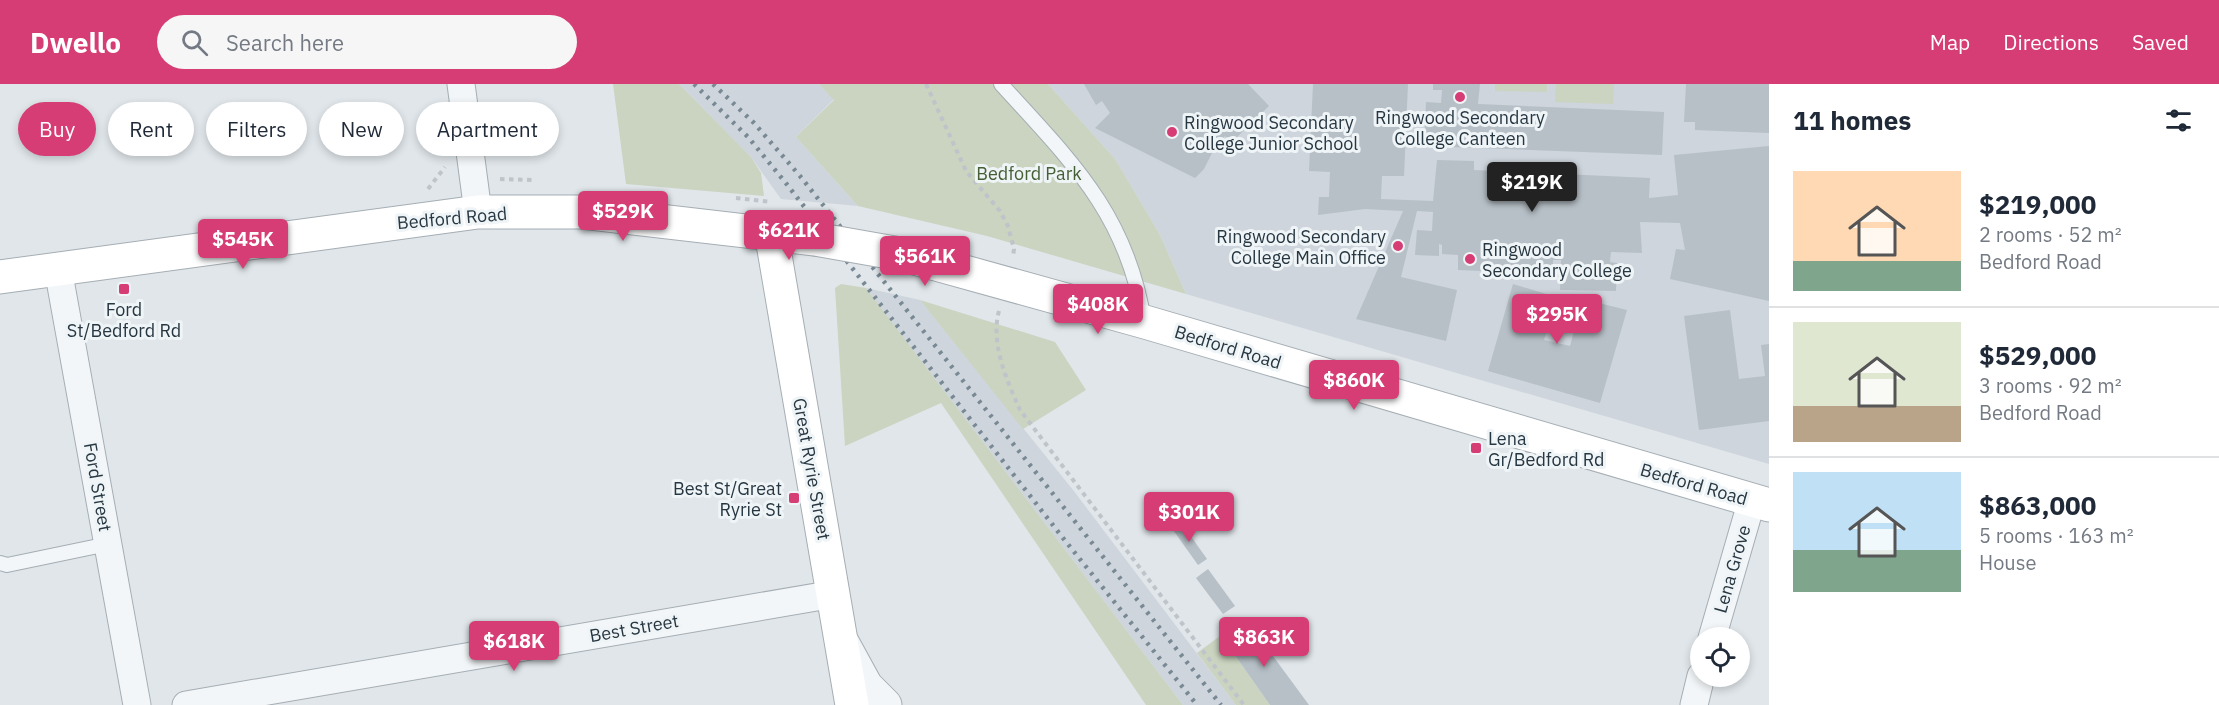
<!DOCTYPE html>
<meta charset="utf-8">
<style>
:root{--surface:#fff;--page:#f6f6f7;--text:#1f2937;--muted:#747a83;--line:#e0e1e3;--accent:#d63d74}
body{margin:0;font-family:"IBM Plex Sans",sans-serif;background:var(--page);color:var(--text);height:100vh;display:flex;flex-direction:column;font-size:22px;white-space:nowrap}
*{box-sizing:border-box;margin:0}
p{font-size:20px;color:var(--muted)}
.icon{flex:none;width:33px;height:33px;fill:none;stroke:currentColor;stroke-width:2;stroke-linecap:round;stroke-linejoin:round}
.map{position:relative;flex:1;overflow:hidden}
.details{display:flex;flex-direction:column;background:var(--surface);width:450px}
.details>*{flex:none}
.top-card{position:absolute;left:18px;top:18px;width:570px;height:54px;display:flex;gap:12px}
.buttons{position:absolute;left:1690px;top:543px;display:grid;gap:12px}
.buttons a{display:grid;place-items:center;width:60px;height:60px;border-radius:50%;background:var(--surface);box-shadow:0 3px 9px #0003;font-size:30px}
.price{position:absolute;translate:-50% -51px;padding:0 14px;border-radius:6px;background:var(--accent);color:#fff;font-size:20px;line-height:39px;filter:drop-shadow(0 2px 3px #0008)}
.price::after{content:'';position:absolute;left:50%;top:36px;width:18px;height:14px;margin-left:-9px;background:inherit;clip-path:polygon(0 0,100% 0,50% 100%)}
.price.selected{background:#222;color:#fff}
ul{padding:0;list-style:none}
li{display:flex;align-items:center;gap:18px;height:150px;padding:0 24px}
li+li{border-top:2px solid var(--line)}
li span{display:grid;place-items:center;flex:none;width:168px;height:120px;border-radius:0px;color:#555}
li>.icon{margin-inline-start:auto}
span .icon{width:72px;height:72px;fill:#fffc;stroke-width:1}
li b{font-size:26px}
h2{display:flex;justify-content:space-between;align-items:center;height:72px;padding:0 24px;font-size:26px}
.tag{padding:0 21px;border-radius:27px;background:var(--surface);box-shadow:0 3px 9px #0003;font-size:21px;line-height:54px}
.tag.selected{background:var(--accent);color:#fff}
header{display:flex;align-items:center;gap:36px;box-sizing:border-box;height:84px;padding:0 30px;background:var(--accent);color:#fff}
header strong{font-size:28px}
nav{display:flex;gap:33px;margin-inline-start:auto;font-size:21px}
.search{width:420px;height:54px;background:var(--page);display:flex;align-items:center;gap:15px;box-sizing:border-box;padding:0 21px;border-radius:33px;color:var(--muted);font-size:22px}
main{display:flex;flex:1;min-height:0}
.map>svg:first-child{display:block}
</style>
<header>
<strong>Dwello</strong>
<div class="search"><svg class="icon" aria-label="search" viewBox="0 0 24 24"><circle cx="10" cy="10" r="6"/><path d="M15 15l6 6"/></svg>Search here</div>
<nav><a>Map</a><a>Directions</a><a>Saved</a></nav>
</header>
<main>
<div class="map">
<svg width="1769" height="621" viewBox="0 0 1769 621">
<rect width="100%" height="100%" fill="#e0e6ea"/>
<g fill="#ced5dc">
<path d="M679 0H819L834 15 796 53 858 122 781 115 751 73Z"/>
<path d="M1048 0H1769V380L1186 210 1159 149 1115 75Z"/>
<path d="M866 204 920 216 1073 406 1236 621H1183Z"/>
</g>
<g fill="#cad4c0">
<path d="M613 0H679L751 73 761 89 764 112 626 100Z"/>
<path d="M819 0H1048L1115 75 1159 149 1186 210 987 152 858 122 796 53 834 16Z"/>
<path d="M1495 0H1547V8L1495 7Z"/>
<path d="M1556 0H1614L1613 20 1555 18Z"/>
<path d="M841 200 866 204 1183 621H1146L941 319 845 362 835 204Z"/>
<path d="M920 216 1055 258 1086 306 1023 345Z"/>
<path d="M1235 541 1241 549 1227 560 1270 621H1236L1197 569Z"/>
</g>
<g fill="#b7c0c7">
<path d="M1084 0H1248L1269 22 1231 59 1225 52 1216 61 1204 85 1195 94 1095 44 1110 29 1102 17 1096 21Z"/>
<path d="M1313 0H1408L1404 92H1382L1381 115 1433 117 1437 76 1474 77V86L1650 94 1649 114 1678 111 1674 71 1769 62V217L1670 195 1676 165 1685 166 1680 139 1640 138 1642 169 1611 168 1610 178 1617 179 1616 207 1560 206 1561 176H1553V190L1458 186V171L1442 170V161L1439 160V172L1415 171 1417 146 1432 147 1433 128 1417 127 1401 193 1457 206 1446 257 1356 235 1403 127 1365 125 1318 131 1319 113H1329L1330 88 1309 87Z"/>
<path d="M1433 0H1480L1478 20 1664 28 1662 71 1424 62 1426 18 1441 19 1442 6H1433Z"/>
<path d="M1686 0H1769V49L1695 46V38H1684Z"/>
<path d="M1513 200 1556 213 1544 256 1570 262 1583 215 1627 226 1600 319 1488 287Z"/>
<path d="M1730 226 1739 295 1765 292 1761 261 1769 260V337L1699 346 1684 232Z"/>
<path d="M1180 437 1207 475 1198 481 1171 443Z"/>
<path d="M1208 485 1235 522 1223 530 1196 494Z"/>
<path d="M1245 534 1309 621H1270L1227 560 1241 549 1235 541Z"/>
</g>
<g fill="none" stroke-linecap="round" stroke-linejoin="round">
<g stroke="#a5aeb4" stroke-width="16">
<g id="service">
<path d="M1001 0C1071 77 1127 130 1144 237"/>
<path d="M0 479 7 481 108 460"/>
</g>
</g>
<g stroke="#a5aeb4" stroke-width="29">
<g id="minor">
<path d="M461 0 478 128"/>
<path d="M58 185 137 621"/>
<path d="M1712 554 1752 416"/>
<path d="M186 621 834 510"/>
<path d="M1694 621 1701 592"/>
</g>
</g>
<g stroke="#a5aeb4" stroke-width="35">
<path id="tertiary" d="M843 560 866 602 885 621"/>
</g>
<g stroke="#a5aeb4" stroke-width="35">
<g id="secondary">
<path d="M771 148 852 621"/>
<path d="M900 170 1145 238 1769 421"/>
<path d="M0 193 478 128H582L815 155"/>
</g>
</g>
<g stroke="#bec4c9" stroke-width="4" stroke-dasharray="4.5 4.5" stroke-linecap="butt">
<path d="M926 0 966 87 1000 127 1008 142 1014 165 1013 173"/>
<path d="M500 95 532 96"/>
<path d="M428 105 445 83"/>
<path d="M736 114 771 118"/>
<path d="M999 227C990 259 1007 297 1020 326L1244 621"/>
</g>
<use href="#service" stroke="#f3f6f8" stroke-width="14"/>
<use href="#minor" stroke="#f3f6f8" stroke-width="27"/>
<use href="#tertiary" stroke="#f3f6f8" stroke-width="33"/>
<use href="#secondary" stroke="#fff" stroke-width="33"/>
<g stroke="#788994" stroke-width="4.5" stroke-dasharray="3 6" stroke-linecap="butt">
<path d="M694 0 748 53 785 98 1063 454 1197 621"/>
<path d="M713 0 754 39 800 92 1221 621"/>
</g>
<g stroke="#a5aeb4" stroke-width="35" stroke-linecap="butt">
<path id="secondary-bridge" d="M815 155 900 170"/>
</g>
<use href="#secondary-bridge" stroke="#fff" stroke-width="33"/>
</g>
<g fill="#d63d74" stroke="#eff4f7" stroke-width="2">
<circle cx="1460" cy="13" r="6"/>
<circle cx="1172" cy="48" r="6"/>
<circle cx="1398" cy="162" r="6"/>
<circle cx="1470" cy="175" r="6"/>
<rect x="118" y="199" width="12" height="12" rx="3"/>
<rect x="1470" y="358" width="12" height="12" rx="3"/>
<rect x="788" y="408" width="12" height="12" rx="3"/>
</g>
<g text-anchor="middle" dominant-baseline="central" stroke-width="6" stroke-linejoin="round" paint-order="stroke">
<g font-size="18" fill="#273742" stroke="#eff4f7" text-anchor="start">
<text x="1460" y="33" text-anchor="middle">Ringwood Secondary<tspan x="1460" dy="21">College Canteen</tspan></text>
<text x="1184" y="38">Ringwood Secondary<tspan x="1184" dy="21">College Junior School</tspan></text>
<text x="1386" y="152" text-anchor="end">Ringwood Secondary<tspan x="1386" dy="21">College Main Office</tspan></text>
<text x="1482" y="165">Ringwood<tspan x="1482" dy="21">Secondary College</tspan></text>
<text x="124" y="225" text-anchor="middle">Ford<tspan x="124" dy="21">St/Bedford Rd</tspan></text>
<text x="1488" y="354">Lena<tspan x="1488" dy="21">Gr/Bedford Rd</tspan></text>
<text x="782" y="404" text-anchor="end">Best St/Great<tspan x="782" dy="21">Ryrie St</tspan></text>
</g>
<g font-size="18" fill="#455f34" stroke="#eff4f7">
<text x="1029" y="89">Bedford Park</text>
</g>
<g font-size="18" fill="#273742" stroke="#eff4f7">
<text transform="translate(452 134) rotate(-5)">Bedford Road</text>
<text transform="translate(1228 263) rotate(17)">Bedford Road</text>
<text transform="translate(812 385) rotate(80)">Great Ryrie Street</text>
<text transform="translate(1694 400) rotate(16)">Bedford Road</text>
<text transform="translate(98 403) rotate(80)">Ford Street</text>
<text transform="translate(1732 485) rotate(-74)">Lena Grove</text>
<text transform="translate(634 544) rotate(-10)">Best Street</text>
</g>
</g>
</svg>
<div class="buttons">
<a><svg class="icon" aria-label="locate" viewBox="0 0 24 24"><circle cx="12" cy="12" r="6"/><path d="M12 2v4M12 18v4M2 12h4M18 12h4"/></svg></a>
</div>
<b class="price selected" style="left:1532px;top:129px">$219K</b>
<b class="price" style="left:623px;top:158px">$529K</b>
<b class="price" style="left:789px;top:177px">$621K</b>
<b class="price" style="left:243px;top:186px">$545K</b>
<b class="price" style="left:925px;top:203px">$561K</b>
<b class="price" style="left:1098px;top:251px">$408K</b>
<b class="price" style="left:1557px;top:261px">$295K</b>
<b class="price" style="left:1354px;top:327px">$860K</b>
<b class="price" style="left:1189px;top:459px">$301K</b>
<b class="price" style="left:1264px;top:584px">$863K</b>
<b class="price" style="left:514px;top:588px">$618K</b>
<div class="top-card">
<a class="tag selected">Buy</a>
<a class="tag">Rent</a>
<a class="tag">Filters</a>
<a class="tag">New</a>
<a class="tag">Apartment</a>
</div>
</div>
<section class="details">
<h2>11 homes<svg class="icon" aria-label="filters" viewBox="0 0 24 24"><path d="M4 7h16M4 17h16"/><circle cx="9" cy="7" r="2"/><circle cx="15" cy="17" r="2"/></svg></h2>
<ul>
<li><span style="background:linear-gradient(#ffd9b3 75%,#7fa58c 0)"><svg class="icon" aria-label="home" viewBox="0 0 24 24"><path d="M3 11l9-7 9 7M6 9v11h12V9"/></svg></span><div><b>$219,000</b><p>2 rooms · 52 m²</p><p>Bedford Road</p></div></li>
<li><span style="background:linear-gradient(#dfe7d0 70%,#b9a48a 0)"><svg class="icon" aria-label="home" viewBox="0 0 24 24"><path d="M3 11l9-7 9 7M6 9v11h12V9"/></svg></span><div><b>$529,000</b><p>3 rooms · 92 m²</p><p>Bedford Road</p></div></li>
<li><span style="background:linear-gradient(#bfe0f5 65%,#7fa58c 0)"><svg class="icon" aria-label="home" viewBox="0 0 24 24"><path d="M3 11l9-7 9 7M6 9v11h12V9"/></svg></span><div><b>$863,000</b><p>5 rooms · 163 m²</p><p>House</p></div></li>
</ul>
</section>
</main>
